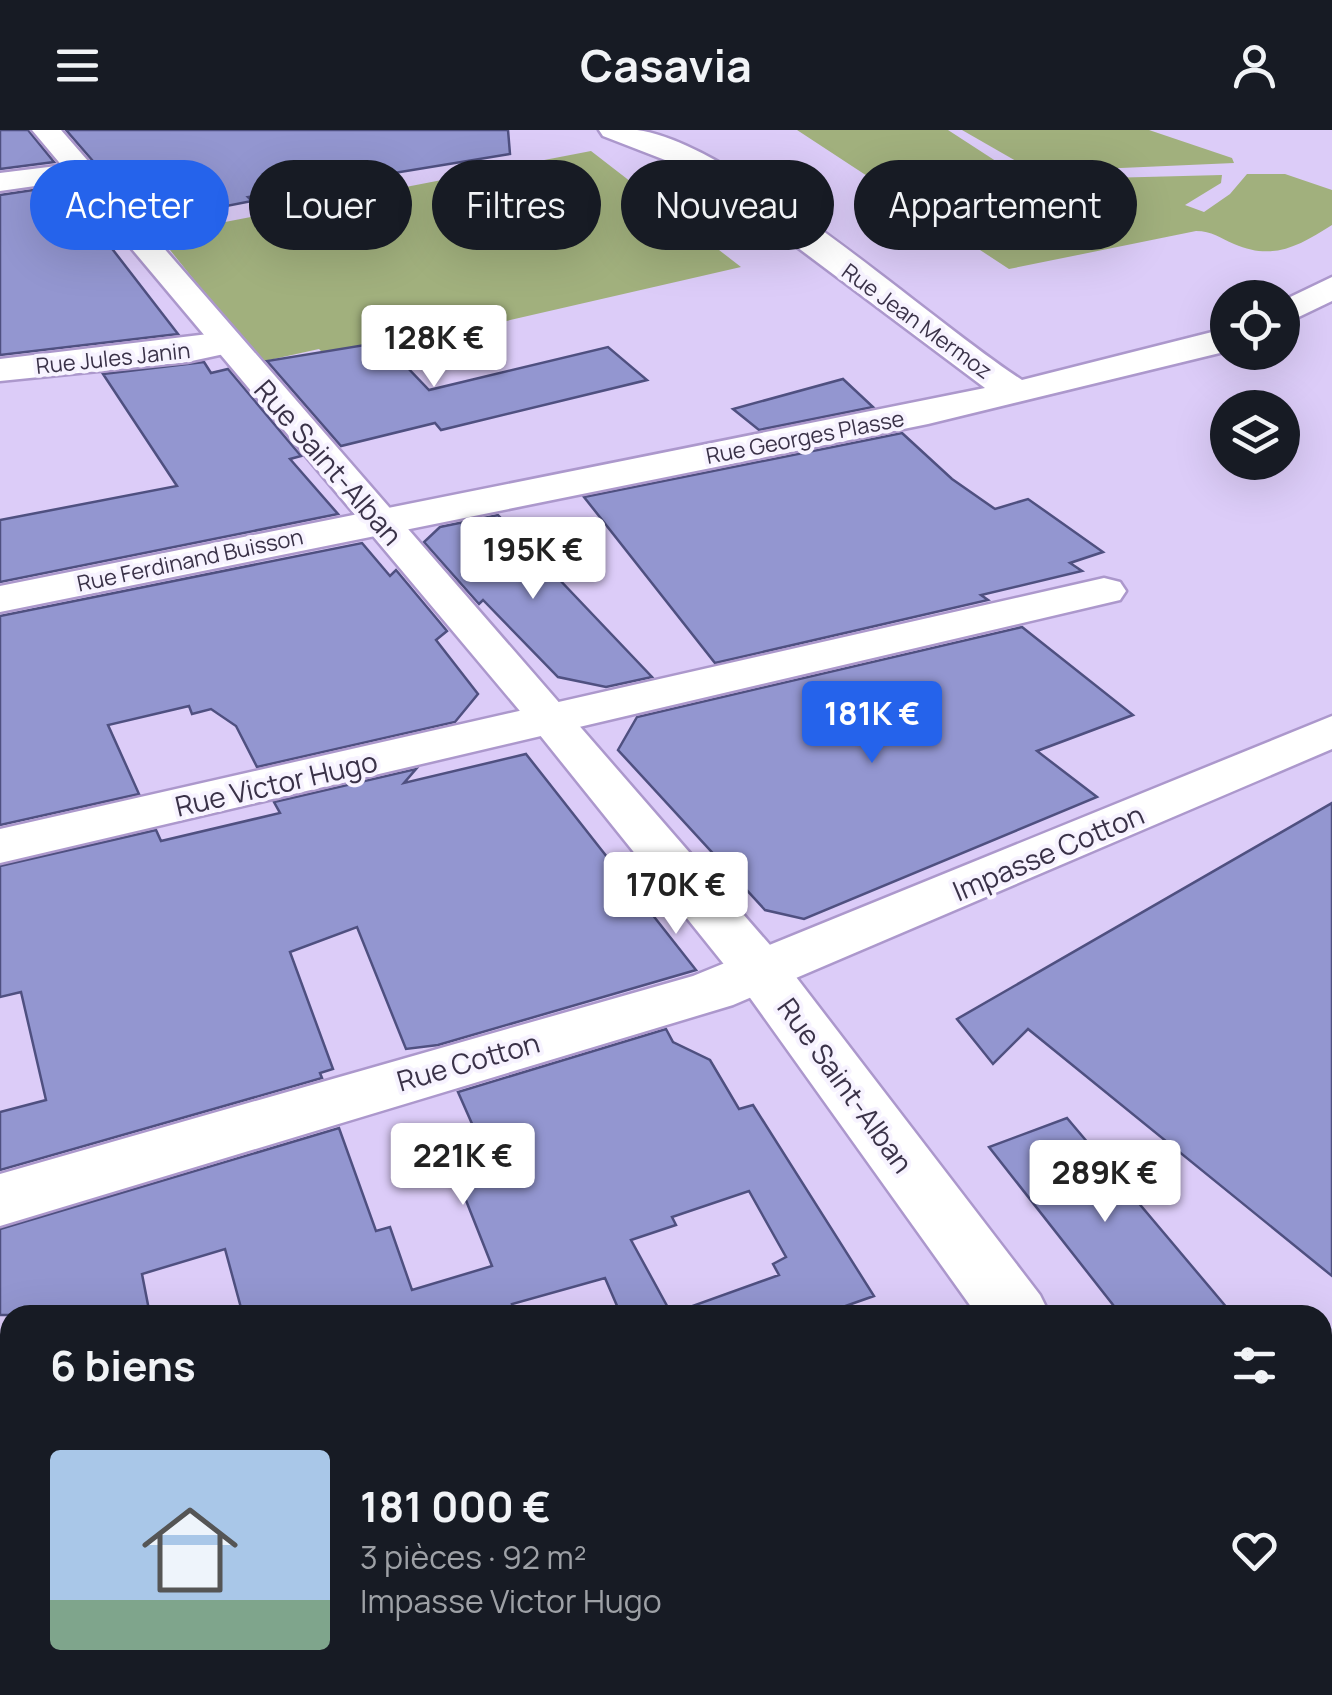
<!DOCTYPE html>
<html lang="fr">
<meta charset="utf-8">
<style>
:root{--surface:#171b24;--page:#20242c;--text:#f1f3f6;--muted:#9ea1a6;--accent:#2563eb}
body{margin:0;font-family:Manrope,sans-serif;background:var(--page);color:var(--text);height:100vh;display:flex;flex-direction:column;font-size:38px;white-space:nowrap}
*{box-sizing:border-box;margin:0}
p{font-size:32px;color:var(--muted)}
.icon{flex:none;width:55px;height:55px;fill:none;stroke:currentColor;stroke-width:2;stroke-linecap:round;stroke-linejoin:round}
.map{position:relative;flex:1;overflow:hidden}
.panel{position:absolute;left:0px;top:1175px;width:1332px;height:390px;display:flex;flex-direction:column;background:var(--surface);border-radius:30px 30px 0 0;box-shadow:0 10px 40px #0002}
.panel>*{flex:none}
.top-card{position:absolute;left:30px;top:30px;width:1272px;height:90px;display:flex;gap:20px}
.fabs{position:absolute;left:1210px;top:150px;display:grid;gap:20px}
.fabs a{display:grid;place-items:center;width:90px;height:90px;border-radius:50%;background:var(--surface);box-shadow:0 10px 40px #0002;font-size:50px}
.price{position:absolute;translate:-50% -85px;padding:0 22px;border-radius:10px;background:#fff;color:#222;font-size:32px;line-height:65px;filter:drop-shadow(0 2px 5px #0008)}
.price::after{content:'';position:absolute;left:50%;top:60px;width:30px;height:22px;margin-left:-15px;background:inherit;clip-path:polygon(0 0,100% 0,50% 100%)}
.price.selected{background:var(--accent);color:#fff}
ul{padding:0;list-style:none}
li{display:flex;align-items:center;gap:30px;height:250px;padding:0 50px}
li span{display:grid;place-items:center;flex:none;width:280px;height:200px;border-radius:10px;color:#555}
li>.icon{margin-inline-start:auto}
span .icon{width:120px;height:120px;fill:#fffc;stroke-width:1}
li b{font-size:42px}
h2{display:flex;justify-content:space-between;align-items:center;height:120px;padding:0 50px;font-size:42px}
.tag{padding:0 35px;border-radius:45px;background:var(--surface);box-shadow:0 10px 40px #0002;font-size:35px;line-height:90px}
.tag.selected{background:var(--accent);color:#fff}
header{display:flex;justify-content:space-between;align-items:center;height:130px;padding:0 50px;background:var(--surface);font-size:45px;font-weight:700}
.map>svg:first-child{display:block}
</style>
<header><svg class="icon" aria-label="menu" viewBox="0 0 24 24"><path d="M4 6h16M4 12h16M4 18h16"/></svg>Casavia<svg class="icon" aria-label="person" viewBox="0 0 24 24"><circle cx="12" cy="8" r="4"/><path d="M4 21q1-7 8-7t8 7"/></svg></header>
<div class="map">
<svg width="1332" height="1565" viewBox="0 0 1332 1565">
<rect width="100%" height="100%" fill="#dcccf8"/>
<g fill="#a1b07d">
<path d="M797 0H948L1005 37 983 44 1004 50 1023 43 1067 49 1222 45 1221 53 1185 75 1204 82 1230 64 1247 44H1285L1332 60V95C1299 116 1273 131 1234 114 1220 108 1212 101 1196 101L1009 139Z"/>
<path d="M962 0H1149L1232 28 1234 33 1053 41 1016 31Z"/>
<path d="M591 21 741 137 389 218 383 212 334 223 328 228 319 219 260 232 158 105Z"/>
</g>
<g fill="#9396d0" stroke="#4f5080" stroke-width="2.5">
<path d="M0 0H28L54 32 0 39Z"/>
<path d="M66 0H508L510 24 248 67 252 71 175 86 180 93 151 98Z"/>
<path d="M73 54 115 104 103 107 178 204 0 225V65Z"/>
<path d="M383 212 429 260 608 217 647 250 441 300 435 293 341 316 267 231Z"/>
<path d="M204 232 211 243 228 239 301 326 290 329 338 384 0 452V390L177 356 103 244Z"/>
<path d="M843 249 873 277 759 300 733 279Z"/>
<path d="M902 303 952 349 995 379 1028 369 1103 422 1070 433 1082 441 981 465 988 470 715 533 584 367Z"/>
<path d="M498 385 652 547 606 557 558 547 483 470 479 474 424 412 440 397Z"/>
<path d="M362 413 390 446 396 440 447 501 436 510 478 564 455 592 257 637 236 596 211 579 192 584 189 576 108 595 139 664 0 695V486Z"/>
<path d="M1022 497 1133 585 1037 621 1097 667 804 789 765 780 618 620 637 587Z"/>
<path d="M526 624 696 840 438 915 406 919 357 797 290 822 333 939 320 943 322 948 0 1040V982L46 970 21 862 0 867V736L156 700 161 711 280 683 274 672 416 639 404 653Z"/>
<path d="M1332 673V1146L1028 899 993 934 957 889Z"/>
<path d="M666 899 673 912 710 930 739 979 753 975 874 1166 820 1185H685L684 1179 779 1145 773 1134 786 1127 749 1061 672 1087 676 1095 631 1110 672 1185H621L605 1148 512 1174 516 1185H243L225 1119 142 1144 150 1185H0V1099L339 998 376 1101 390 1097 412 1160 492 1136 450 1030 484 1021 458 962Z"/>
<path d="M1067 988 1233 1185H1121L989 1017Z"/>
</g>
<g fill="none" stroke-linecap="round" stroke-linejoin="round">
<g stroke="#ac98cc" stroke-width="5">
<g id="minor">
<path d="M599 0C611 0 625 0 637 0 736 13 929 190 1022 250L1228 198V221L928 294 0 482V456L985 258 729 66 678 35 603 6Z"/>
<path d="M81 33 91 36 96 42 91 48 0 61V43Z"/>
<path d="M1332 147V171L1282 195V171Z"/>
<path d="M225 202 238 205 243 213 238 221 187 232 0 251V229Z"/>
<path d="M1104 448 1120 452 1126 461 1120 470 0 733V699Z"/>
<path d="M1332 586V619L733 875 0 1096V1044L693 846Z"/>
<path d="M1332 1401V1474L1322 1477V1404Z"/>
</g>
</g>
<g stroke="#ac98cc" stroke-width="5">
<g id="tertiary">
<path d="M32 0H61L783 830 1040 1165 1050 1185H977L743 858 535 599Z"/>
<path d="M1322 1536 1332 1565H1250L1246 1555H1322Z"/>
</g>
</g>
<use href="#minor" fill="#fff" fill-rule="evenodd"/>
<use href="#tertiary" fill="#fff" fill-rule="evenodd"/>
</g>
<g text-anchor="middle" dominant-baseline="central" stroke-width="8" stroke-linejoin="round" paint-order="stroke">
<g font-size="22" fill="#3a3248" stroke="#f7f3ff">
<text transform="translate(917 191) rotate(36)">Rue Jean Mermoz</text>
<text transform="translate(113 228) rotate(-6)">Rue Jules Janin</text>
<text transform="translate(805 307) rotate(-11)">Rue Georges Plasse</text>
<text transform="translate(190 430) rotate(-12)">Rue Ferdinand Buisson</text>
</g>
<g font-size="28" fill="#3a3248" stroke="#f7f3ff">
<text transform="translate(329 332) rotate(49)">Rue Saint-Alban</text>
<text transform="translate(276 653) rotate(-13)">Rue Victor Hugo</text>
<text transform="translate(1048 722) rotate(-23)">Impasse Cotton</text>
<text transform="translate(468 931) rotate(-16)">Rue Cotton</text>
<text transform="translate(846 955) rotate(54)">Rue Saint-Alban</text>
</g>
</g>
</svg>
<div class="fabs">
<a><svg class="icon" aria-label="locate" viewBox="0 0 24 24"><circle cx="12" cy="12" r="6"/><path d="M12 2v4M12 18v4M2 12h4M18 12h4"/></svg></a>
<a><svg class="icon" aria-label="layers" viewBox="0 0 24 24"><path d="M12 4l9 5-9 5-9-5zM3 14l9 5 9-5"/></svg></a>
</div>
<b class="price" style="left:434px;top:260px">128K €</b>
<b class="price" style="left:533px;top:472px">195K €</b>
<b class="price selected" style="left:872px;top:636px">181K €</b>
<b class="price" style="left:676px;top:807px">170K €</b>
<b class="price" style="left:463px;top:1078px">221K €</b>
<b class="price" style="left:1105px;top:1095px">289K €</b>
<div class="top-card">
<a class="tag selected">Acheter</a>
<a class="tag">Louer</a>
<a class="tag">Filtres</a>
<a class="tag">Nouveau</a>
<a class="tag">Appartement</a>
</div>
<section class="panel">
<h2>6 biens<svg class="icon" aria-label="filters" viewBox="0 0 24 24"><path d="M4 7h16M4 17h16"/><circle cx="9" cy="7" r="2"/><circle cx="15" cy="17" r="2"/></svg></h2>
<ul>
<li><span style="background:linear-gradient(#a9c7e8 75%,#7fa58c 0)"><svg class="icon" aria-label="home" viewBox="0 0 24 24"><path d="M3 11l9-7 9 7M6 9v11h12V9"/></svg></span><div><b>181 000 €</b><p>3 pièces · 92 m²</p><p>Impasse Victor Hugo</p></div><svg class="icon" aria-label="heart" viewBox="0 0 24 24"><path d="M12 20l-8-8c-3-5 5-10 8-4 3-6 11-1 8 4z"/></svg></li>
</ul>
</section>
</div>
